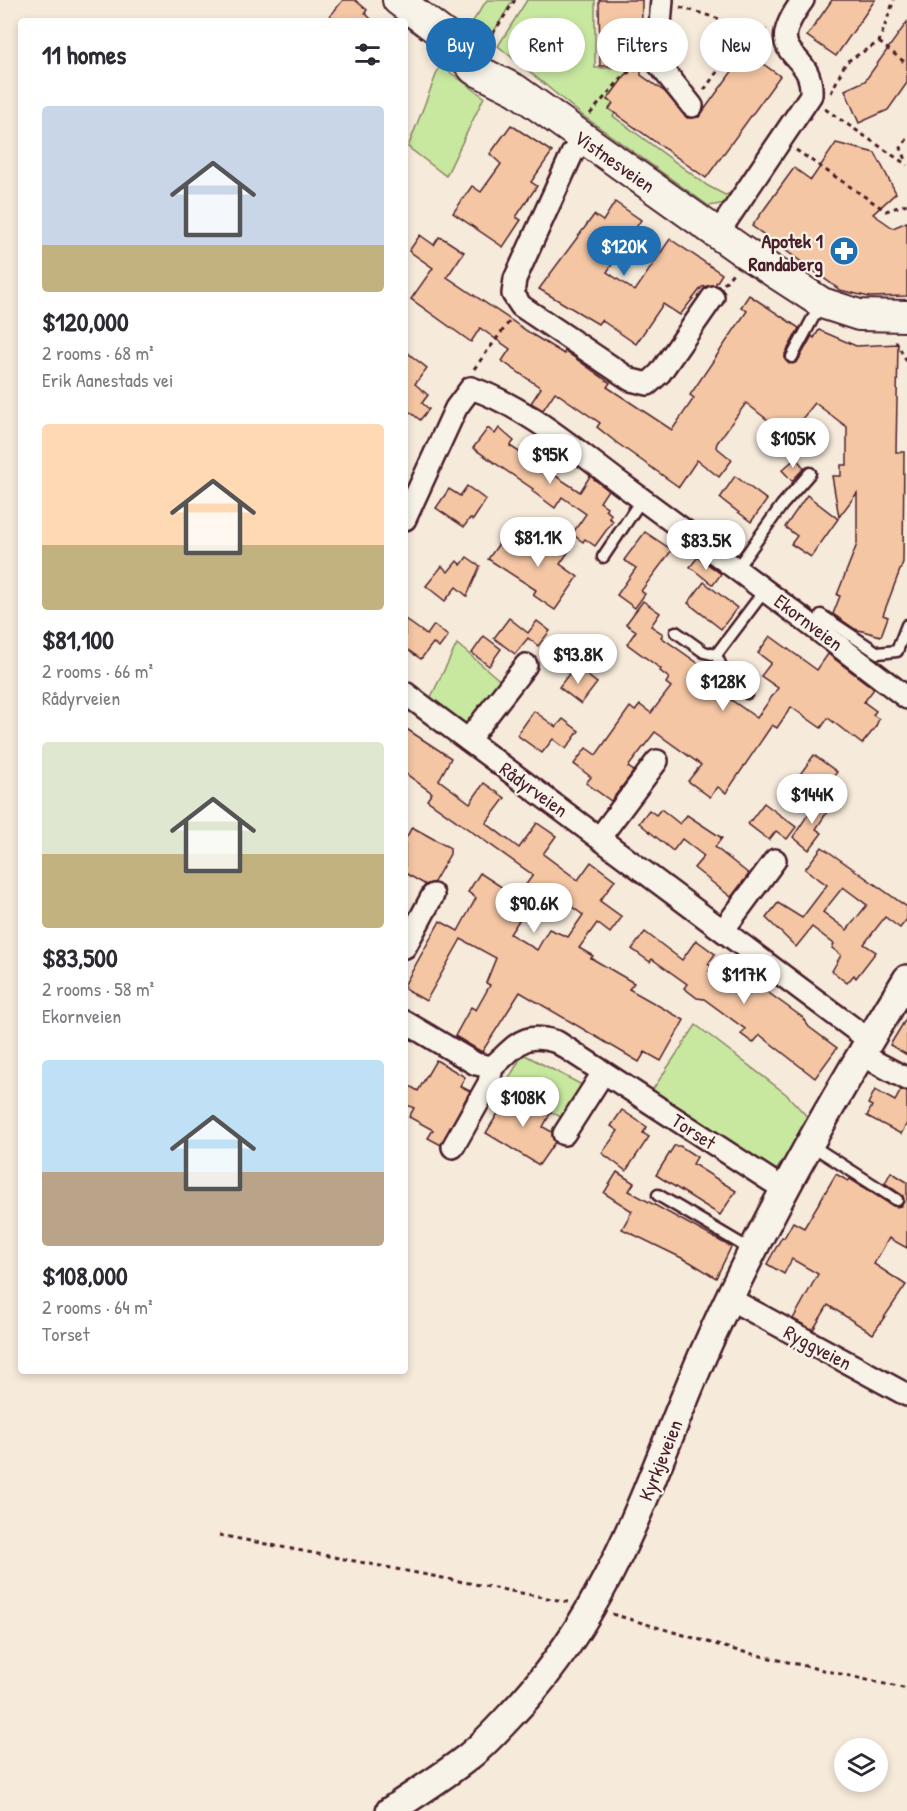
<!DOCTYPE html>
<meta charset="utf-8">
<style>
:root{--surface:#fff;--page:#f2f2f3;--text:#2b2b33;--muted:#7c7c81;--accent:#1f6fb2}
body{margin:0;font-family:"Patrick Hand",sans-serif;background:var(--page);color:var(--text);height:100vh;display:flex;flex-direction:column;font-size:22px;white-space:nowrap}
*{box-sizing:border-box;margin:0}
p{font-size:20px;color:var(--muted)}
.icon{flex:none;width:33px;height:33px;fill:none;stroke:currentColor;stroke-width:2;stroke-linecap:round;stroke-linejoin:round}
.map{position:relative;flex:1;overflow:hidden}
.drawer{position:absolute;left:18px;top:18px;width:390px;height:1356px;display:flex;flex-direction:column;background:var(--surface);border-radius:6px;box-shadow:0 3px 9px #0003}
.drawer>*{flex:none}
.top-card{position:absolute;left:426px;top:18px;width:390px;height:54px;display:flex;gap:12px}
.controls{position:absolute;left:834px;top:1738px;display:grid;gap:12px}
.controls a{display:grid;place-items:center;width:54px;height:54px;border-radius:50%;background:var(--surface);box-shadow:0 3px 9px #0003;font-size:30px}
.price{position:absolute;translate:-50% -51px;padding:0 14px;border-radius:21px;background:#fff;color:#222;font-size:20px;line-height:39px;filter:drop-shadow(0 2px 3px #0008)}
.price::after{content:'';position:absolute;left:50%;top:36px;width:18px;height:14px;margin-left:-9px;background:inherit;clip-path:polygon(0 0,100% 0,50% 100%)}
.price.current{background:var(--accent);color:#fff}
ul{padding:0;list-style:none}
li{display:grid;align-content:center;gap:12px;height:318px;padding:0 24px}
li span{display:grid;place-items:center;height:186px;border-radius:6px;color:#555}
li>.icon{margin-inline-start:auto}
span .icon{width:108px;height:108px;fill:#fffc;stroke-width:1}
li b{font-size:26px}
h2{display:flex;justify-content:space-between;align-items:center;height:72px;padding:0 24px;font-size:26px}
.pill{padding:0 21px;border-radius:27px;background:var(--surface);box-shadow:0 3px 9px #0003;font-size:21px;line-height:54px}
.pill.current{background:var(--accent);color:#fff}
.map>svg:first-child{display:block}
</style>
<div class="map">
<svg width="907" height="1811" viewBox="0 0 907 1811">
<rect width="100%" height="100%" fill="#f6eada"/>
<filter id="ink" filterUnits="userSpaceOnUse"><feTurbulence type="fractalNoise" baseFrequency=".0167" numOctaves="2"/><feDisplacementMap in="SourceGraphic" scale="12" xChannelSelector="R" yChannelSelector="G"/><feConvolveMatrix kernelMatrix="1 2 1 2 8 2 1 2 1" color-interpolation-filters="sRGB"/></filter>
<g filter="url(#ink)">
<g fill="#c8e8a0" stroke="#898466" stroke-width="1.5">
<path d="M487 0H513L490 38 469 27Z"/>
<path d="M527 0H595V68H627L634 88 613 116 708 186 725 195 738 191 731 202 709 206 582 115 498 46Z"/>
<path d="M440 65 484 97 446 176 408 147Z"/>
<path d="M457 644 509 688 471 732 428 703Z"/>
<path d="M696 1025 786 1094 815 1125 774 1172 651 1092Z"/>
<path d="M523 1054 584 1086 564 1119 505 1085Z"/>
</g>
<g fill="#f4c6a4" stroke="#4a1f2b" stroke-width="1.5" fill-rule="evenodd">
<path d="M343 0H355L367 10 365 13 373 21H326Z"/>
<path d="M599 0H642L641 75 665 92 687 118 699 117 746 52 780 76 706 178 609 109 613 103 607 100 632 66H600Z"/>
<path d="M832 0H875L836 56 807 36Z"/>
<path d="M907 22V83L888 110 859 123 845 90 865 81Z"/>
<path d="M511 125 552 152 531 182 537 186 516 217 521 220 503 247 453 213 472 186 481 192 501 164 490 154Z"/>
<path d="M836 143 875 153 896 193 873 214 893 228 907 222V296L869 297 840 290 752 226 794 168 811 180Z"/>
<path d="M615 202 641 220 607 272 635 291 670 239 722 274 715 285 702 287 680 315 663 304 636 344 601 320 598 324 539 289 594 215 603 221Z"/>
<path d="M420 235 434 245 439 237 444 239 464 252 447 277 533 335 564 354 565 351 610 383 607 387 672 430 694 398 690 395 747 311 741 307 749 295 799 328 785 354V360L789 364 798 361 812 336 814 338 819 330 856 346 898 344 896 452H904L903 562 883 615 888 617 881 636 855 629 833 614 840 596 837 595 857 544V493L839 517 832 476H841V465H847V427L815 403 788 436 746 403 717 443 716 447 732 460 719 477 697 460 679 487 617 443 597 427 600 423 555 392 543 410 531 403 541 388 502 361 510 349 480 328 471 342 411 299 433 268 409 251Z"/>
<path d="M405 351 427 368 415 384 428 395 422 403 429 409 420 420 405 408Z"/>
<path d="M488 428 495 434 499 428 514 441 510 446 580 492 590 476 608 490 600 502 607 507 605 510 611 514 609 518 613 521 595 546 585 539 583 542 572 534 586 514 562 497 555 508 532 491 533 489 473 448Z"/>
<path d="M796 458 804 468 792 481 782 470Z"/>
<path d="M735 476 767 500 751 522 720 498Z"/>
<path d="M467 486 486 500 473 520 470 518 464 527 436 508 449 489 460 496Z"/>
<path d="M807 495 838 519 811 557 791 544 797 536 785 527Z"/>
<path d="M645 532 672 550 641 591 645 594 635 608 617 595 636 568 624 560Z"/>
<path d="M551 534 571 548 560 564 578 577 555 610 533 595 536 590 488 559 505 535 536 556Z"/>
<path d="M467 557 480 566 467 596 456 587 445 601 426 586 442 566 448 572 457 561 461 565Z"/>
<path d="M698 557 721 574 713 585 690 567Z"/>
<path d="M704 582 737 608 721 629 688 603Z"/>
<path d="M643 601 660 613 651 626 663 634 661 637 699 664 697 668 734 693 730 699 757 718 778 688 761 676 771 663 758 653 770 636 817 670 828 654 874 689 864 702 876 711 873 715 879 719 875 728 862 744 828 718 821 728 791 707 777 728 772 725 726 793 718 787 710 797 688 781 701 765 655 732 628 767 634 771 611 801 586 783 591 777 574 764 586 748 596 755 630 707 635 711 640 705 651 713 671 687 666 683 669 678 660 671 661 669 627 644 636 631 626 624Z"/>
<path d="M509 618 528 633 537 621 550 631 538 646 528 638 515 654 494 638Z"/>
<path d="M405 619 427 635 434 625 448 636 439 648 433 643 421 659 405 648Z"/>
<path d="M484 636 501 649 489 666 472 653Z"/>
<path d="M575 666 597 683 581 704 559 687Z"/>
<path d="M534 711 556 727 563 719 579 731 566 749 553 739 542 753 517 735Z"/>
<path d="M405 728 451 758 439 780 470 803 484 783 505 798 486 823 519 848 537 823 556 836 543 854 578 880 591 862 615 880 600 901 622 917 610 933 597 923 579 948 593 956 591 958 634 983 629 989 684 1020 661 1061 645 1052 639 1062 520 992 482 1052 455 1036 471 1007 476 1010 490 985 486 983 496 958 461 939 426 1001 405 989V984L440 921 458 931 476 898 468 892 480 873 517 897 533 875 427 800 432 793 405 773ZM542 885 583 915 568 937 549 929 537 950 510 934Z"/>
<path d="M814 755 837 772 821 794 798 777Z"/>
<path d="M819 798 831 806 816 829 822 833 809 850 793 837Z"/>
<path d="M764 803 796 827 787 839 776 831 769 840 748 824Z"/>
<path d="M661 809 680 824 687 815 722 838 715 847 749 874 731 897 694 868 704 856 682 839 673 851 639 823 649 810 656 815Z"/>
<path d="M412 827 450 848V854L434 882 426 885 405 873V840Z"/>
<path d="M822 847 907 907V919L900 928 885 917 864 944 876 952 856 978 854 975 847 983 832 971 841 955 832 948 834 944 812 927 796 947 766 918 778 903 802 918 827 885 805 869ZM843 887 867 905 847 930 823 912Z"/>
<path d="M645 932 682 960 696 940 715 954 708 964 712 967 709 971 737 993 748 978 802 1017 809 1027 837 1048 815 1078 760 1035 753 1043 741 1034 745 1029 704 999 697 998 684 988 687 984 652 959 650 962 632 949Z"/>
<path d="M907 1017V1055L890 1045Z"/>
<path d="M436 1060 465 1077 460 1086 470 1091 441 1145 428 1138 433 1130 409 1117 414 1108 405 1104V1083L418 1091Z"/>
<path d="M512 1090 551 1112 543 1127 552 1132 555 1142 539 1165 486 1133Z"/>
<path d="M875 1090 895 1101 901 1090 907 1092V1123L901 1134 867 1116 872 1106 868 1104Z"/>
<path d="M622 1110 647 1127 643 1133 649 1137 626 1171 602 1153 618 1131 611 1126Z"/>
<path d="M674 1146H680L697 1157 693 1164 736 1191 720 1215 656 1175Z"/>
<path d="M617 1172 634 1183 629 1191 731 1247 716 1278 690 1262 622 1229 632 1211 604 1193Z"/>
<path d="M891 1172 907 1182V1248L889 1238 874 1264 906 1285 873 1334 828 1305 813 1330 793 1319 818 1274 792 1259 784 1274 767 1264 782 1237 784 1238 793 1222 804 1228 836 1174 848 1181 850 1179 893 1206H901L904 1201 903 1196 885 1183Z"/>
</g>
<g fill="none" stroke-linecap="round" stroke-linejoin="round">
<g stroke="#4a1f2b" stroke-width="15">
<g id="service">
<path d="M792 357 821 303"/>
<path d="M603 557 642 499"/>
<path d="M737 568 782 505 810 473"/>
<path d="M821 615 878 653 897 651 907 625"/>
<path d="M676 632 704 652 716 655"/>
<path d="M716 655 765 590"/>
<path d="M716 655 727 679 747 693"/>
<path d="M811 1145 897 1200"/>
<path d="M658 1195 753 1251"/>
</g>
</g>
<g stroke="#4a1f2b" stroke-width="26">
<g id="minor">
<path d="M662 0 657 62 692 106"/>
<path d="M583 138 572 154 515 279 513 294 521 306 631 380 648 384 660 373 713 297"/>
<path d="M718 233 811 95C814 47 758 61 803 0"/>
<path d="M405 519 456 408 471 388C530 408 581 455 631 491 723 559 816 628 907 698"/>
<path d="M405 693 869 1040"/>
<path d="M468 740 526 665"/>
<path d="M600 837 657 761"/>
<path d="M724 929 775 860"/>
<path d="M405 947 433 895"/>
<path d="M405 1022 476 1064 492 1067C518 1045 522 1031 557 1042L785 1190"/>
<path d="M862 1055 907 1079"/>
<path d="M564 1134 603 1073"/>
<path d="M453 1147 489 1083 492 1067"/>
<path d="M730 1299 907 1395"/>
</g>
</g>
<g stroke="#4a1f2b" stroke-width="32">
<path id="tertiary" d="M390 1811C416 1793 443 1777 468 1757 487 1742 504 1722 521 1704 615 1600 648 1481 702 1357 760 1226 832 1100 907 979"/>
</g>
<g stroke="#4a1f2b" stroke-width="34">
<g id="secondary">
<path d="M398 0 446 36 464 46"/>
<path d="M446 36 474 69 516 90 745 253 822 303 859 315 907 316"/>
</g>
</g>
<g stroke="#4a1f2b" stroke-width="3" stroke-dasharray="4.5 4.5" stroke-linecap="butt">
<path d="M680 7 723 20 744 35"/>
<path d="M488 41 515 0"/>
<path d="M879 42 907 64"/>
<path d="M704 90 744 35 755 44 766 29"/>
<path d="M831 93 846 62 879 42 894 0"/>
<path d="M825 109 907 165"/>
<path d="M590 114 625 74 639 69"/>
<path d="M907 139 901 148 907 162"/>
<path d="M796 150 886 211 907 204"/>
<path d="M724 284 733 273"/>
<path d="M896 341 907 362"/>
<path d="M474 369 509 322"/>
<path d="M219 1535 568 1602"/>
<path d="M612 1614 735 1650 907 1689"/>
</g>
<use href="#service" stroke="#f7f3e8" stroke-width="10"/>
<use href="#minor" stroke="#f7f3e8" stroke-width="21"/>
<use href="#tertiary" stroke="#f7f3e8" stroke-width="27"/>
<use href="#secondary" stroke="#f7f3e8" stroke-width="30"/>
</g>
</g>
<defs>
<g id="pharmacy-disc" transform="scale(1.5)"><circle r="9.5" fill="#1f6fb2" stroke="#f7f3e8"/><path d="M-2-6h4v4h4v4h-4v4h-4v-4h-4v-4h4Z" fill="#fff"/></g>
</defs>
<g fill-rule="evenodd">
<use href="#pharmacy-disc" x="844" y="251"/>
</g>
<g text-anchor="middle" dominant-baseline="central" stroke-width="4.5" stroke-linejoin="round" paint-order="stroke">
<g font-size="20" fill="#4a1f2b" stroke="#f7f3e8">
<text transform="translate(615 161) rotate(35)">Vistnesveien</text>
<text transform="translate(809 622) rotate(37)">Ekornveien</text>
<text transform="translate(534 789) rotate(36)">Rådyrveien</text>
<text transform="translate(694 1131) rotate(33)">Torset</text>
<text transform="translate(818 1347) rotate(28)">Ryggveien</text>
<text transform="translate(660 1460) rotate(-68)">Kyrkjeveien</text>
</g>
<g font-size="20" font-weight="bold" fill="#4a1f2b" stroke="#f7f3e8" text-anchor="end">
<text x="823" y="240">Apotek 1<tspan x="823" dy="23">Randaberg</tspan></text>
</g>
</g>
</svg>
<div class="controls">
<a><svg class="icon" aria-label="layers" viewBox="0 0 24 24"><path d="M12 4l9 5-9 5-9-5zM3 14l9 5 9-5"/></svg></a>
</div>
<b class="price current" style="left:624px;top:277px">$120K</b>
<b class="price" style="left:793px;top:469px">$105K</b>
<b class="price" style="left:550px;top:485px">$95K</b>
<b class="price" style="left:538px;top:568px">$81.1K</b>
<b class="price" style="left:706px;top:571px">$83.5K</b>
<b class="price" style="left:578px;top:685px">$93.8K</b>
<b class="price" style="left:723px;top:712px">$128K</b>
<b class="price" style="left:812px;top:825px">$144K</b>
<b class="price" style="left:534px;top:934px">$90.6K</b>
<b class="price" style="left:744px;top:1005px">$117K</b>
<b class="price" style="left:523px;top:1128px">$108K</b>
<div class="top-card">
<a class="pill current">Buy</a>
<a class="pill">Rent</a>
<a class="pill">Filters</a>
<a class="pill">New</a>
</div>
<section class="drawer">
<h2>11 homes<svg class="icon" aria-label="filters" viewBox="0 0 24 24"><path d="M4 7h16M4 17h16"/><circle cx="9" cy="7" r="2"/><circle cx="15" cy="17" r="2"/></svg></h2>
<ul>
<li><span style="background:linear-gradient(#c9d6e8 75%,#c2b280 0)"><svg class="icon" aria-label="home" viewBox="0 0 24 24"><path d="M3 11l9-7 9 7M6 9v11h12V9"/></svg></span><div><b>$120,000</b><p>2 rooms · 68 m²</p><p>Erik Aanestads vei</p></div></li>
<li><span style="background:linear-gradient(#ffd9b3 65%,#c2b280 0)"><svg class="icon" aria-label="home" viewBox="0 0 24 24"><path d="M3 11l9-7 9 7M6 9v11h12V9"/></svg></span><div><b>$81,100</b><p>2 rooms · 66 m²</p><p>Rådyrveien</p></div></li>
<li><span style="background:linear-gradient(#dfe7d0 60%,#c2b280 0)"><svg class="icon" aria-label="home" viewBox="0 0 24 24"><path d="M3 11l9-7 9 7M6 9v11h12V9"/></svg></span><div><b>$83,500</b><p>2 rooms · 58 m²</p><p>Ekornveien</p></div></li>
<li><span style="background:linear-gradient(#bfe0f5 60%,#b9a48a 0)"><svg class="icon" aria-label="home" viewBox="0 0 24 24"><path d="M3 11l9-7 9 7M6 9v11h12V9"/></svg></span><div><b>$108,000</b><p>2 rooms · 64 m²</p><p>Torset</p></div></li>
</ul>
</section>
</div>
